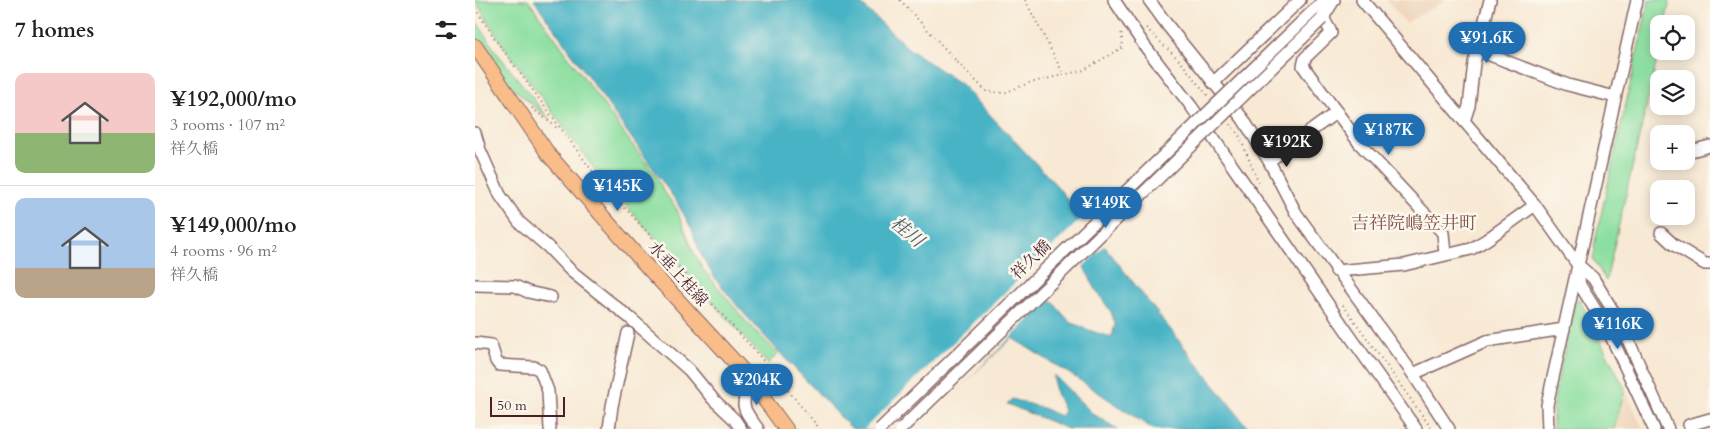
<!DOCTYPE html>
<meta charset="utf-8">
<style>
:root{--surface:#fff;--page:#f6f6f6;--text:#202124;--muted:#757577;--line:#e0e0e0;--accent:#1f6fb2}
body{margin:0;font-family:Cardo,"Noto Serif JP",serif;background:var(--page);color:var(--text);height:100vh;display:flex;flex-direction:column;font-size:19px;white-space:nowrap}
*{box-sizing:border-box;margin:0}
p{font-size:16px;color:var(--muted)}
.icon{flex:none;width:28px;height:28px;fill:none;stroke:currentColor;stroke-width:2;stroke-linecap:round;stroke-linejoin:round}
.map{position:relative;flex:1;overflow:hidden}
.sheet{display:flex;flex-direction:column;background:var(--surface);width:475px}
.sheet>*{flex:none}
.buttons{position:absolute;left:1175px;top:15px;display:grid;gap:10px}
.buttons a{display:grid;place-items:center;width:45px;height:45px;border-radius:10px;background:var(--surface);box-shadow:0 2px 12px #0003;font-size:25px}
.scale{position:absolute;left:15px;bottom:12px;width:75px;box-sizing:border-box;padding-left:5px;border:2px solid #4a1f2b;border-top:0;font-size:14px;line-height:18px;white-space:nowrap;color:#4a1f2b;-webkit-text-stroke:4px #fbf7ec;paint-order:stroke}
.price{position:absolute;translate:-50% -42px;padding:0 11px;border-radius:18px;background:var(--accent);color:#fff;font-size:16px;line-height:32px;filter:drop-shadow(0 1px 2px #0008)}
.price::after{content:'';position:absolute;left:50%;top:30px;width:15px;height:11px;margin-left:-8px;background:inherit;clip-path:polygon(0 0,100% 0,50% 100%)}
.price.on{background:#222;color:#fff}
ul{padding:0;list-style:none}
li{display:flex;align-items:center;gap:15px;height:125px;padding:0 15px}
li+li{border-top:1px solid var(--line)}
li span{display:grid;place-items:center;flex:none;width:140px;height:100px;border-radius:10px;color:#555}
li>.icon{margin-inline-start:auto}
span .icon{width:60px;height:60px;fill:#fffc;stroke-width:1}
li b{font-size:21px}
h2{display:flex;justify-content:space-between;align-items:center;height:60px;padding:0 15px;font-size:21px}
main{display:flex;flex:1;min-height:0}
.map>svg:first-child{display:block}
</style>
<main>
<section class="sheet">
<h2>7 homes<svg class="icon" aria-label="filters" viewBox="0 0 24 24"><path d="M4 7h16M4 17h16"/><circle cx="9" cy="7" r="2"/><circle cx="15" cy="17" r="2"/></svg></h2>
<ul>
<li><span style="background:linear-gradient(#f6c9c9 60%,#8fb573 0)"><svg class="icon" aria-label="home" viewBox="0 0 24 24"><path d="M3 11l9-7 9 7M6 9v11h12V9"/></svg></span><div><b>¥192,000/mo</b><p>3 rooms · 107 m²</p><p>祥久橋</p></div></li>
<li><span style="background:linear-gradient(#a9c7e8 70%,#b9a48a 0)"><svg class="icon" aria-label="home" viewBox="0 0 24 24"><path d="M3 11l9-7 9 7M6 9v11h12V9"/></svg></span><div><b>¥149,000/mo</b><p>4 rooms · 96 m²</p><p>祥久橋</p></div></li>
</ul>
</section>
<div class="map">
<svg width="1235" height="429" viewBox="0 0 1235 429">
<rect width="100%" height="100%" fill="#fbf7ec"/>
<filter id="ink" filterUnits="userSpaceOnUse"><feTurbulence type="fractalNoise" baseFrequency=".02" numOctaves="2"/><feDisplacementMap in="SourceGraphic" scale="10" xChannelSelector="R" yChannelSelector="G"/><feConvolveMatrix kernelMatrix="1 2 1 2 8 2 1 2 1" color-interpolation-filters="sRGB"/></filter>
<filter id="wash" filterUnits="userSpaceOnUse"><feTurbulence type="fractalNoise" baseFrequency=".0096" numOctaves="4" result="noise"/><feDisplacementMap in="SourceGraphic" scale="20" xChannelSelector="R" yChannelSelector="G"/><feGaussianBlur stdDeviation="1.12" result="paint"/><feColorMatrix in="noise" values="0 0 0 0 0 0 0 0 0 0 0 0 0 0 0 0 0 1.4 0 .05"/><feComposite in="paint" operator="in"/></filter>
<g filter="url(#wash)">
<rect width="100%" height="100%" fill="#f8e9d4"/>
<g fill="#efd6bc">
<path d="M911 0H971L931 23Z"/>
<path d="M1150 389 1168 429H1139Z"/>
</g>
<g fill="#8cdfa0" stroke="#6b7f66">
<path d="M0 0H53L153 139 181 176 188 190 201 208 219 253 228 269 269 319 303 354 293 364 123 174 25 41Z"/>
<path d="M1174 0H1195L1190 24H1184V51L1131 281 1118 259 1120 249 1119 246Z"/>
<path d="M0 19 19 49 76 121 24 76 0 39Z"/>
<path d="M1104 299 1150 389 1139 429H1078V402L1100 303Z"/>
</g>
<g fill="#47b3c5" stroke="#486978" fill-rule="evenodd">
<path d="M59 0H382L433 48 487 85 582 186 774 429H678L600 377 537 338 440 429H377L305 353 264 308 239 277 225 253 217 229 201 201ZM608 265 621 290 636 312 640 324 637 337 622 333 595 322 575 299Z"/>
<path d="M579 375 617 413 642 429H593L532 404 537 399 570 409 585 416 589 411 579 388Z"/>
</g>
<path fill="#f8e9d4" d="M609 216 631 244 443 429H389Z"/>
</g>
<g filter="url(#ink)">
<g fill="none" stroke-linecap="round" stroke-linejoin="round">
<g stroke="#876666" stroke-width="14">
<g id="minor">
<path d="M639 0 669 45 716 106 875 336 941 429"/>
<path d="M674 0 693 26 768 119 794 161 821 213 938 374 974 429"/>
<path d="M887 0 1060 205 1102 264 1118 278 1146 324 1193 429"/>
<path d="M838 11 849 0"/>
<path d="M849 16C849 24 855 27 856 33L830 58 828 66 885 144 968 233 970 254"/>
<path d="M847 19 859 0"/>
<path d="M1002 50 1093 85 1140 97"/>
<path d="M738 83 825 0"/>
<path d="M989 121 994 106 999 63 1015 0"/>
<path d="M0 133 5 150 25 195 44 222 73 247 96 271 155 318 214 370 238 399 260 420 266 429"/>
<path d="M1211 150 1216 151 1235 146"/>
<path d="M794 161 862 112"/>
<path d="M1186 233 1199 245 1230 264H1235"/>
<path d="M861 271 929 265 996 249 1011 240 1060 205"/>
<path d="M1103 273 1105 285 1133 330 1179 429"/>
<path d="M0 285 40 286 53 292 76 297"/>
<path d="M0 343 16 345 21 361 24 365 59 367 65 370 73 391 75 429"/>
<path d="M938 374 1012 341 1089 329"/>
<path d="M276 383C264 407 268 408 283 429"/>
<path d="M1214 425 1235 419"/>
<path d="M134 429 137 406 153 333"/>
<path d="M1073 429 1072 405 1077 382 1162 0"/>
</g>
</g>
<g stroke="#876666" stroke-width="16">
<path id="major" d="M0 46 74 155 166 260 269 372 311 429"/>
</g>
<g stroke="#876666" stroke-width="2" stroke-dasharray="1 4" stroke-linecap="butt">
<path d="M425 0 486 66 511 91 517 92 529 93 554 83 609 70 648 47 646 30"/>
<path d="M550 0 588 73"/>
<path d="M0 8 22 42 121 176 281 352 345 429"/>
<path d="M671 28 705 61 733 96"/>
<path d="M57 108 82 128 85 127"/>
<path d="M755 124 764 135 784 184"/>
<path d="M868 305 957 429"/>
</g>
<use href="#minor" stroke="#fff" stroke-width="11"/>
<use href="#major" stroke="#f8bd89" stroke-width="14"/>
<g stroke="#876666" stroke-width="14" stroke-linecap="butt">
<g id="minor-bridge">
<path d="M405 429 838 11"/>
<path d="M426 429 847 19"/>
</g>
</g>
<use href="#minor-bridge" stroke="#fff" stroke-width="11"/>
</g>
</g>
<g text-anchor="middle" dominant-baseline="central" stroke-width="5" stroke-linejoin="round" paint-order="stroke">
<g font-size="16" fill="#4a1f2b" stroke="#fbf7ec">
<text transform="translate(556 260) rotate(-44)">祥久橋</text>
<text transform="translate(203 274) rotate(48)">水垂上桂線</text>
</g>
<g font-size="18" fill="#815148" stroke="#fbf7ec">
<text x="939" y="223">吉祥院嶋笠井町</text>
</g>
<g font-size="18" font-style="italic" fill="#495a69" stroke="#fbf7ec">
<text transform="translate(432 232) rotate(40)">桂川</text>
</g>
</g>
</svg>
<div class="buttons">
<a><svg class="icon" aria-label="locate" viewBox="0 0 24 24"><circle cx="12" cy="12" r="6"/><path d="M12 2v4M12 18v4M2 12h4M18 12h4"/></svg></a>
<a><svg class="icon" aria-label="layers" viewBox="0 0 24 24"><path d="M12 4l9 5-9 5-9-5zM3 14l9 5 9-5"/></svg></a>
<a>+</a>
<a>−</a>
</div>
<div class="scale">50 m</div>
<b class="price" style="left:1012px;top:64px">¥91.6K</b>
<b class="price" style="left:914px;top:156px">¥187K</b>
<b class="price on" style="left:812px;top:168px">¥192K</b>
<b class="price" style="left:143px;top:212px">¥145K</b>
<b class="price" style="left:631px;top:229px">¥149K</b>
<b class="price" style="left:1143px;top:350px">¥116K</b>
<b class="price" style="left:282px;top:406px">¥204K</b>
</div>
</main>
